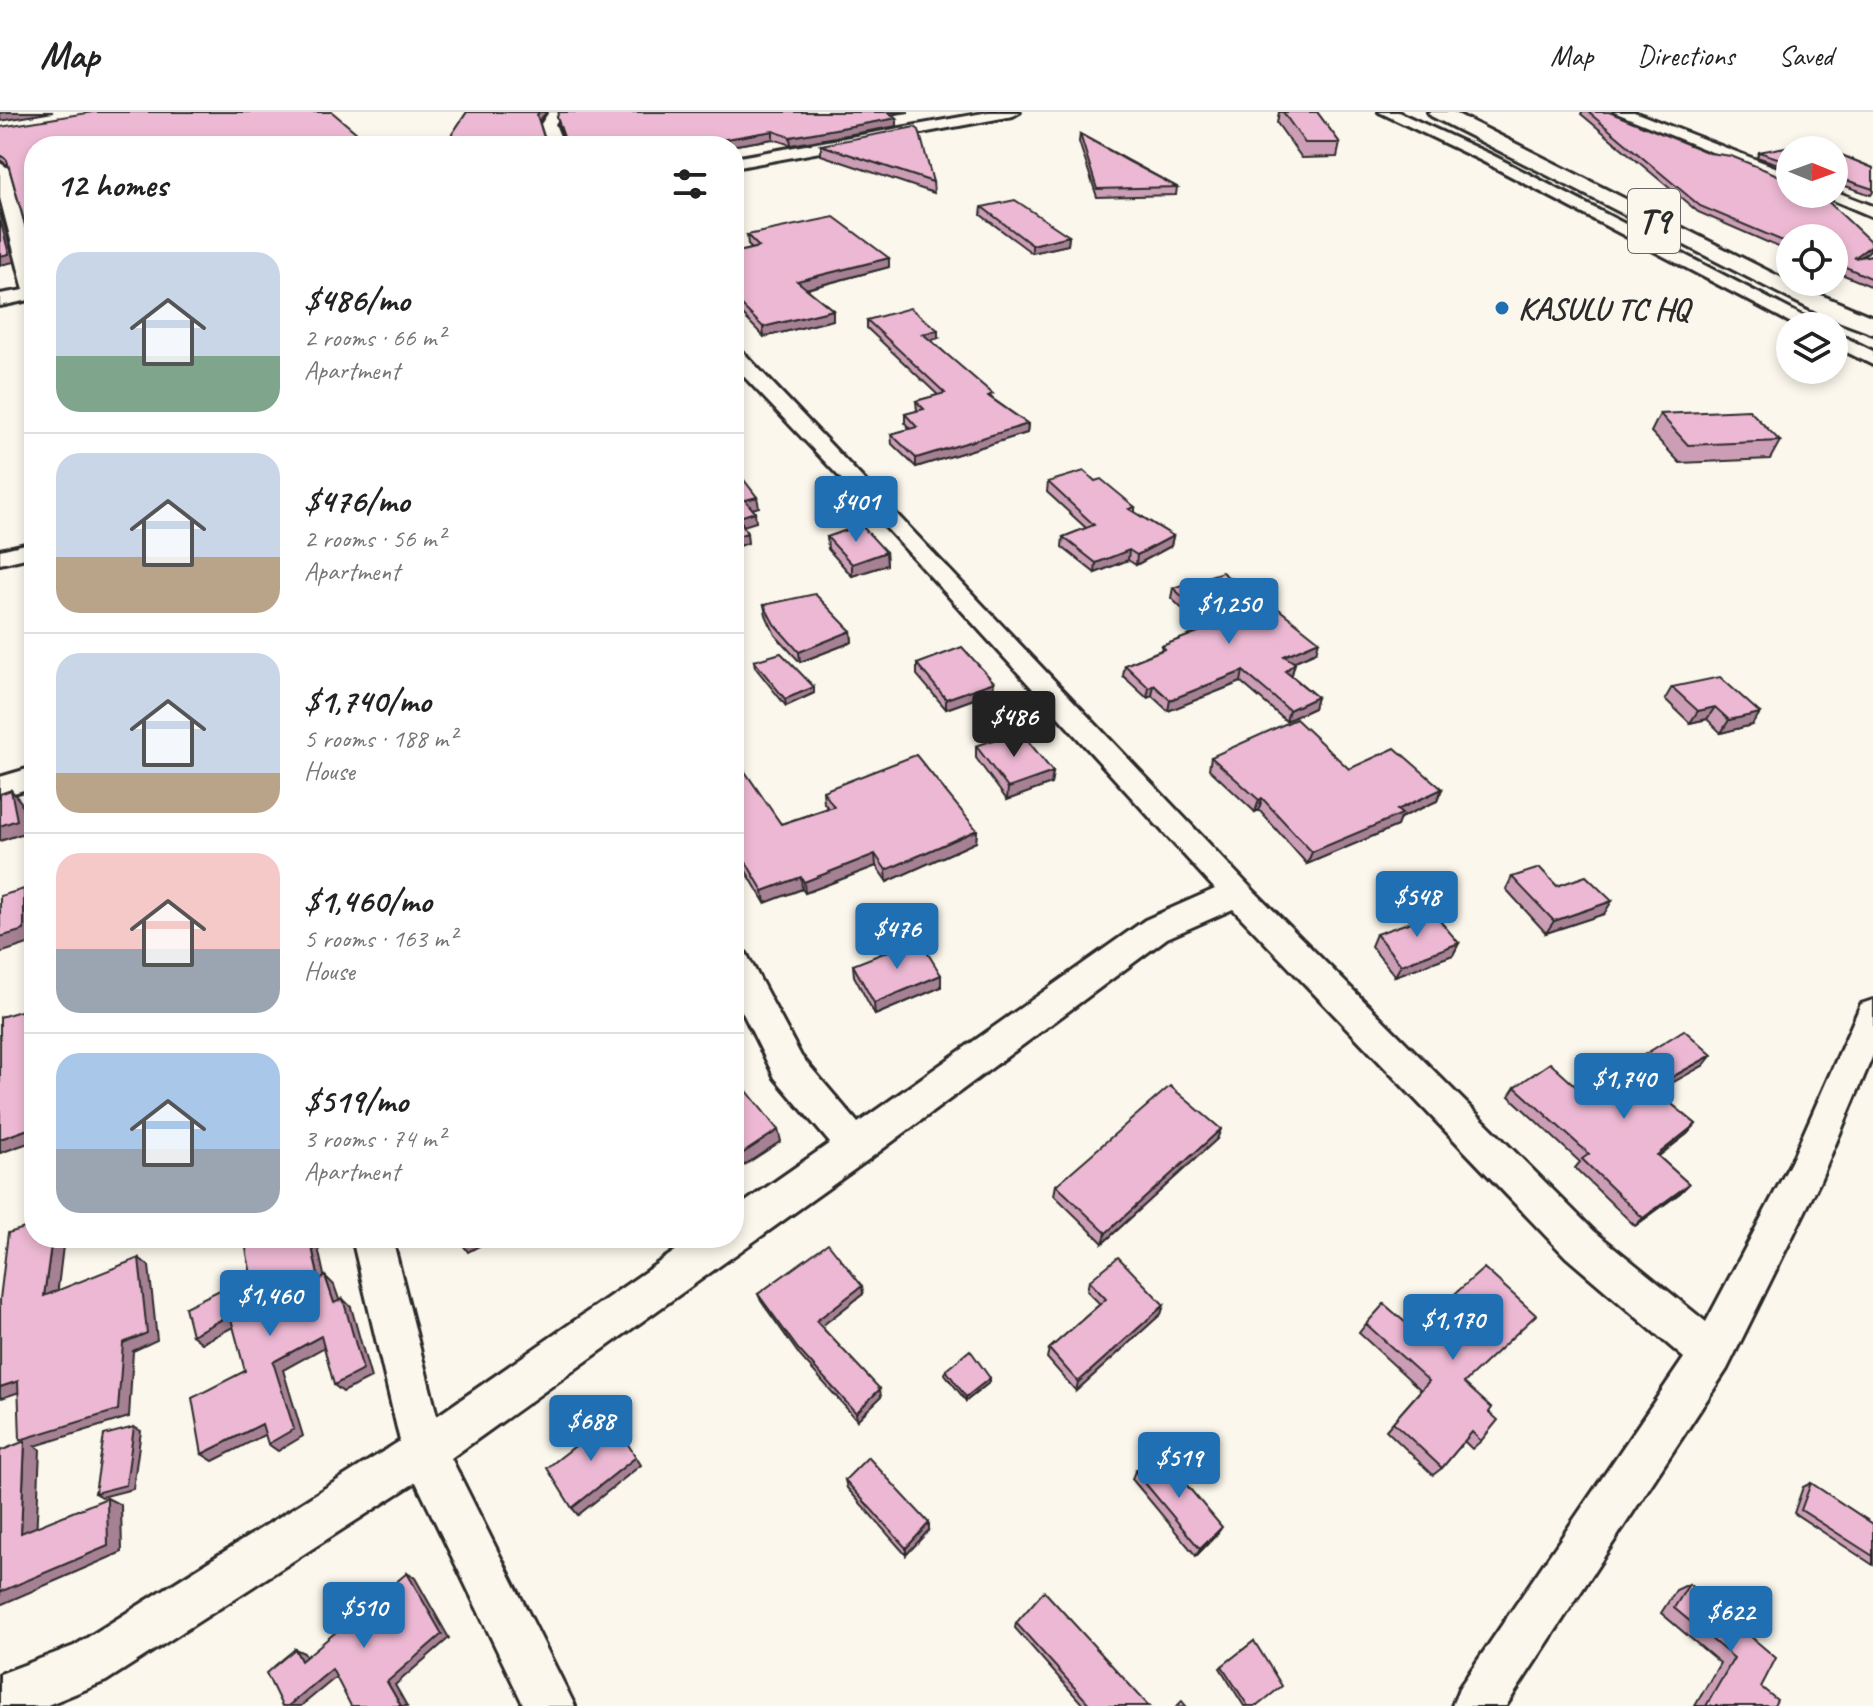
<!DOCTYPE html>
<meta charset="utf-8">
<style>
:root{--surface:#fff;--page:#f6f6f6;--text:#222;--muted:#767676;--line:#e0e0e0;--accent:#1f6fb2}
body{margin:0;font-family:Caveat,sans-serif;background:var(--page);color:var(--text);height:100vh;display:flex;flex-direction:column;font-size:30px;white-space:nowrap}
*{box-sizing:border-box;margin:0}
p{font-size:26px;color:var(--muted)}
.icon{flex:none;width:44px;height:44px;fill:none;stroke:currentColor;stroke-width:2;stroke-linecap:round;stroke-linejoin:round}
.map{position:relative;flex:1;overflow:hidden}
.drawer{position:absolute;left:24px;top:24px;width:720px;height:1112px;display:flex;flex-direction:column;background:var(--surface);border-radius:32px;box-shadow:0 4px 12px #0003}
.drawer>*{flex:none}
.needle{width:52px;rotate:91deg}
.fabs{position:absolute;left:1776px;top:24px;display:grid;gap:16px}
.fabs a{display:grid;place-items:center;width:72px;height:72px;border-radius:50%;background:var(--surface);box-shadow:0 4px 12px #0003;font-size:40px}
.price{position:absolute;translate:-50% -68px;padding:0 18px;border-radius:8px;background:var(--accent);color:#fff;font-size:26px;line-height:52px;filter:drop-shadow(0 2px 4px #0008)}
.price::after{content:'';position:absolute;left:50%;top:48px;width:24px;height:18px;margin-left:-12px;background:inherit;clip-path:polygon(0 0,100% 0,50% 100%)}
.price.current{background:#222;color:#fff}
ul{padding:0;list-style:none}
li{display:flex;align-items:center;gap:24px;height:200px;padding:0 32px}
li+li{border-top:2px solid var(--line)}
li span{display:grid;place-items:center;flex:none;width:224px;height:160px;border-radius:24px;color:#555}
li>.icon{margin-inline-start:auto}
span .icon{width:96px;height:96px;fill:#fffc;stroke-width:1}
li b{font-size:34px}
h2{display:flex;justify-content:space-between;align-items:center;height:96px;padding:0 32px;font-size:34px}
header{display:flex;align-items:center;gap:48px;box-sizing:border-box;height:112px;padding:0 40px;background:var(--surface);border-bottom:2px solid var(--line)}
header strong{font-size:38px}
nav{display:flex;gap:44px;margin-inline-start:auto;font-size:28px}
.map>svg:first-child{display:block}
</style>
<header>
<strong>Map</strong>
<nav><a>Map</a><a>Directions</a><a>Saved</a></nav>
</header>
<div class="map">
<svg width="1873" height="1594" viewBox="0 0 1873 1594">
<rect width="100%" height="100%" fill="#fbf7ec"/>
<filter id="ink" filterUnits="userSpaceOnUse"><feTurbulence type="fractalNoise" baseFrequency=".0125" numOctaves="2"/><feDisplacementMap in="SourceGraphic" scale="16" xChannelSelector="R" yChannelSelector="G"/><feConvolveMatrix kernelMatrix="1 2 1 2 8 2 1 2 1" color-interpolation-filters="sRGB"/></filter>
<g filter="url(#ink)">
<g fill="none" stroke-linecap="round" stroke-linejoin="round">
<g stroke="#2b2b2b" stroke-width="6">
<g id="street">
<path d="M549 0H563L555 12 564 34H548L541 12Z"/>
<path d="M989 0H1020L1013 4 734 56V46Z"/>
<path d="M1379 0H1398L1492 43 1822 214H1797L1482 49Z"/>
<path d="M1614 0H1634L1790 61V72Z"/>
<path d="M0 51 8 56 34 149V187L0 194V182L24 178 0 86Z"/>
<path d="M1834 79 1873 94V105L1819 82H1834Z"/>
<path d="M1834 220 1873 239V253L1834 234Z"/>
<path d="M734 236 741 238 1248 773 1594 1119 1706 1210 1791 1050 1861 892 1873 888V943L1819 1071 1727 1257 1506 1594H1452L1459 1576 1684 1246 1566 1145 1233 797 1167 826 869 1047 451 1346 575 1594H524L416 1370 106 1569 45 1594H0V1562L74 1534 400 1329 352 1126H392L437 1304 694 1126H734V1098L830 1031 775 966 734 883V837L746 841 801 944 858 1011 1145 808 1215 777 850 376 734 254Z"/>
<path d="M34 430V444L0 452V438Z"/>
<path d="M34 655V675L0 685V665Z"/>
</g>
</g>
<g stroke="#2b2b2b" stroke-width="6">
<path id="highway" d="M1428 0H1453L1790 170 1873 205V222L1822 203 1431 4Z"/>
</g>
<use href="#street" fill="#fbf7ec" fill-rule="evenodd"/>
<use href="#highway" fill="#fbf7ec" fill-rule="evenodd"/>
</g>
<g fill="#cc9eb5" stroke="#2b2b2b" stroke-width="2">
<path d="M467 0H547L539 10 545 29 564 28 557 5 891 3 897 14 791 33 773 27 730 34H444Z"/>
<path d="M1279 0H1317L1340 31 1337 45 1302 46 1277 11Z"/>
<path d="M1582 0H1609L1873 132 1869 139 1861 145 1873 143V175L1834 159V126H1790V140L1698 100 1581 2Z"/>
<path d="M0 15 9 54 0 48Z"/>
<path d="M1080 22 1177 75 1176 83 1097 85 1079 30Z"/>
<path d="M821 33 933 70 934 81 821 43Z"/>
<path d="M1790 38V56L1757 45 1759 40Z"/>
<path d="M1834 40 1873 56V80L1871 83 1834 70Z"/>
<path d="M982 95 1069 124 1068 133 1032 141 981 103Z"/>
<path d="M747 123 889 155 807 177 833 198V208L764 225 734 194V141L752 137 748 133Z"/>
<path d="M867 208 938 226 931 228 993 287 1028 312 1027 321 916 355 892 332 891 322 910 317 905 311V302L917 299 916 289 938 283 867 216Z"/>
<path d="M1660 302 1780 329 1770 347 1680 351 1651 320Z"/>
<path d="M1095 369 1135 395V400L1173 424 1171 434 1136 453 1128 448 1095 461 1062 435 1063 425 1086 416 1047 380 1048 370Z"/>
<path d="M827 425 886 440 887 453 852 464 828 437Z"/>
<path d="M1173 476 1316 540 1293 550 1295 551 1292 562 1291 563 1317 585 1314 596 1286 609 1241 570 1168 599 1152 584 1147 586 1123 564 1125 553 1161 538 1162 534 1204 518 1171 486Z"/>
<path d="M764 493 851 519 852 530 800 550 775 523 766 503Z"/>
<path d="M754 549 814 575V581L786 594 755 555Z"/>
<path d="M917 552 993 580 946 597 917 563Z"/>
<path d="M1672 575 1752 613 1721 621 1707 607 1690 611 1665 587Z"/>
<path d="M976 634 1053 660 1051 672 1007 688 976 646Z"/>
<path d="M1211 645 1349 657 1442 677 1437 689 1400 706 1397 714 1307 752 1259 698 1255 700 1209 657Z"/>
<path d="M734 649 781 712 828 696 824 691 823 679 977 718 976 730 887 770 876 754 805 781 802 777 765 791 734 739Z"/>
<path d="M1512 765 1557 774 1604 802 1546 821 1506 777Z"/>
<path d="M1376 822 1459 831 1453 843 1395 864 1371 834Z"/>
<path d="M853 853 941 863V875L875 903 854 864Z"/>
<path d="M1704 953 1656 979 1696 1012 1687 1022 1658 1044 1689 1072 1680 1081 1635 1114 1575 1056 1580 1050 1509 984 1515 975 1583 981Z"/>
<path d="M1221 1017 1217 1027 1103 1131 1054 1083 1056 1073Z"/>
<path d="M1089 1169 1164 1193 1161 1202 1076 1279 1047 1246 1049 1237 1100 1192 1087 1179Z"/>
<path d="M862 1174 863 1182 821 1214 881 1285 857 1308 800 1244 761 1189 758 1182Z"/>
<path d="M1366 1212 1464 1272 1489 1300 1481 1329 1472 1337 1464 1329 1442 1356 1433 1363 1386 1318 1421 1278 1359 1221Z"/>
<path d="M946 1258 990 1270 966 1289 945 1262Z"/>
<path d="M1135 1359 1217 1422 1196 1444 1132 1367Z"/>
<path d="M845 1368 929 1418 906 1443 847 1376Z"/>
<path d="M1811 1371 1873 1412V1453L1794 1401 1803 1375Z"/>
<path d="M1689 1472 1761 1575 1774 1594H1695L1720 1551 1661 1501 1676 1478Z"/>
<path d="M1016 1511 1149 1594H1084L1015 1516Z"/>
<path d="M1254 1529 1257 1594H1244L1220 1556Z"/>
</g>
<g fill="#a68194" stroke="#2b2b2b" stroke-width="2">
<path d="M6 0H53L0 9V1Z"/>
<path d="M539 0H547L538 10 537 3Z"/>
<path d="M882 0H909L882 4Z"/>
<path d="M897 6V14L791 33 790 25Z"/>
<path d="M773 19V27L730 34H685Z"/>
<path d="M0 98 14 150 0 153Z"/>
<path d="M1069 124 1068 133 1032 141V133Z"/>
<path d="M1873 132 1869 139 1851 152 1854 146Z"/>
<path d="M889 146V155L798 179 797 169Z"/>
<path d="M833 198V208L764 225 763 215Z"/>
<path d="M938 218V226L923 231V222Z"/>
<path d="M1028 312 1027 321 916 355V346Z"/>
<path d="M757 385 759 395 746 399 745 388Z"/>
<path d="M755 400 756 410 740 415 739 405Z"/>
<path d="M747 421 748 431 734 436V425Z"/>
<path d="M1173 424 1171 434 1136 453 1137 443Z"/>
<path d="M1129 438 1128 448 1095 461 1096 451Z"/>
<path d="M886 440 887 453 852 464V452Z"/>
<path d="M851 519 852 530 800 550 799 540Z"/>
<path d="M1319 529 1316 540 1281 555 1284 544Z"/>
<path d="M1295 551 1292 562 1283 569 1285 559Z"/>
<path d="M1243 559 1241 570 1168 599 1170 588Z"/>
<path d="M994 570 993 580 946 597V587Z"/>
<path d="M1154 573 1152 584 1147 586 1149 576Z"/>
<path d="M814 575V581L786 594 785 587Z"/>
<path d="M1317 585 1314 596 1286 609 1289 598Z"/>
<path d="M1715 595 1707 607 1690 611 1698 599Z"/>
<path d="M1760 601 1752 613 1721 621 1729 608Z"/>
<path d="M1053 660 1051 672 1007 688 1008 676Z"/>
<path d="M1442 677 1437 689 1400 706 1397 714 1307 752 1312 740 1397 698Z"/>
<path d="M11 678 21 690 27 720 0 729V714Z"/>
<path d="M1262 686 1259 698 1255 700 1259 688Z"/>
<path d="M977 718 976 730 887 770 886 758Z"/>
<path d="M875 742 876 754 805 781 804 770Z"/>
<path d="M801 765 802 777 765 791 763 779Z"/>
<path d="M24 777 34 789V830L0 841V825Z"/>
<path d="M1612 789 1604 802 1546 821 1554 809Z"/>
<path d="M1459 831 1453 843 1395 864 1401 853Z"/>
<path d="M941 863V875L875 903 874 891Z"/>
<path d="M1712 943 1704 953 1645 986 1652 976Z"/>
<path d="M1696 1012 1687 1022 1649 1052 1657 1043Z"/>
<path d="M34 1015V1029L0 1041V1027Z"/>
<path d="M1221 1017 1217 1027 1103 1131 1106 1121Z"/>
<path d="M778 1018 781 1029 734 1060V1047Z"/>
<path d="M1689 1072 1680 1081 1635 1114 1643 1106Z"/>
<path d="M52 1126H64L56 1192 44 1184Z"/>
<path d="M310 1126H316L327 1177 319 1168Z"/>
<path d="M468 1126H494L468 1140 461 1130Z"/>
<path d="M139 1146 149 1154 157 1228 133 1239 129 1305 35 1334 40 1337 36 1428 21 1421 25 1331 20 1328 123 1231Z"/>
<path d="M325 1164 334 1173 343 1199 334 1191Z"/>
<path d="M862 1174 863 1182 818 1217 816 1209Z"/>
<path d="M343 1187 351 1195 371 1266 343 1280 334 1273Z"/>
<path d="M1164 1193 1161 1202 1076 1279 1078 1270Z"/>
<path d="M230 1203 239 1212 202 1231 192 1223Z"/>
<path d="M321 1224 330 1232 283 1258 303 1324 278 1339 268 1332 273 1250Z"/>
<path d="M990 1266V1270L966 1289V1285Z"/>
<path d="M18 1269 31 1276 2 1286 0 1285V1275Z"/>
<path d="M880 1277 881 1285 857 1308 856 1301Z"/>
<path d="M262 1312 272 1319 213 1349 202 1342Z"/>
<path d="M134 1315 141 1319 133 1377 102 1385 95 1381Z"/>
<path d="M636 1345 641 1353 578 1403 572 1396Z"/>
<path d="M107 1386 121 1393 122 1440 0 1493V1480Z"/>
<path d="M929 1411V1418L906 1443V1436Z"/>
<path d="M1222 1415 1217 1422 1196 1444 1200 1437Z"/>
<path d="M407 1461 415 1466 449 1526 395 1573 407 1594H401L387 1570Z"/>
<path d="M295 1537 304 1541 310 1553 301 1549Z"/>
<path d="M332 1557 341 1561 301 1594H288Z"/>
</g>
<g fill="#edb8d3" stroke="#2b2b2b" stroke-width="2">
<path d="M93 0H332L358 22 367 34H34V136L32 137 7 48 0 43V15Z"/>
<path d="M467 0H539L537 3 545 29 565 28 557 5 559 0H887L897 6 790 25 773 19 685 34H444Z"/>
<path d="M1283 0H1317L1340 31H1305Z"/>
<path d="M1588 0H1609L1709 41 1731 44 1790 68V82H1820L1873 132 1854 146 1873 143V167L1834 150V126H1790V132L1700 94Z"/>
<path d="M915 15 919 18 933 70 821 33Z"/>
<path d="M1080 22 1128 49 1177 75 1097 77Z"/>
<path d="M1812 30 1830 38H1790V50L1759 40Z"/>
<path d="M1834 40 1873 56V77L1834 64Z"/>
<path d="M1015 88 1069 124 1032 133 982 95Z"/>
<path d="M834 105 889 146 797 169 833 198 763 215 734 186V141L759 135 747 123Z"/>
<path d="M0 107 9 142 0 144Z"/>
<path d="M910 196 938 218 923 222 993 282 988 284 1028 312 916 346 891 322 917 315 905 302 924 297 916 289 945 281 867 208Z"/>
<path d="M1749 298 1780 329 1688 333 1660 302Z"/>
<path d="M734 355 757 385 745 388 755 400 739 405 747 421 734 425Z"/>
<path d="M1084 359 1095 369 1101 367 1135 395 1129 397 1173 424 1137 443 1129 438 1096 451 1063 425 1094 413 1048 370Z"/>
<path d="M861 413 886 440 852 452 827 425Z"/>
<path d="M1222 460 1269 498 1276 495 1319 529 1284 544 1295 551 1285 559 1317 585 1289 598 1243 559 1170 588 1154 573 1149 576 1125 553 1165 537 1162 534 1214 514 1173 476Z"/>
<path d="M815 482 851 519 799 540 774 512 764 493Z"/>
<path d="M962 535 994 570 946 587 917 552Z"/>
<path d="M781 541 814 575 785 587 754 549Z"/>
<path d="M1720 565 1760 601 1729 608 1715 595 1698 599 1672 575Z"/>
<path d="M1296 607 1349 657 1395 636 1442 677 1397 698 1402 702 1312 740 1262 686 1259 688 1211 645Z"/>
<path d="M1020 619 1053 660 1008 676 976 634Z"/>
<path d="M916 643 977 718 886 758 875 742 804 770 801 765 763 779 734 730V649L737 648 781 712 834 695 823 679Z"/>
<path d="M11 678 17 708 0 714V682Z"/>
<path d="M1540 756 1557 774 1586 764 1612 789 1554 809 1512 765Z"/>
<path d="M24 777V818L0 825V784Z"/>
<path d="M1434 802 1459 831 1401 853 1376 822Z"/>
<path d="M919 827 941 863 874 891 853 853Z"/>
<path d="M34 895V1015L0 1027V905Z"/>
<path d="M1684 918 1712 943 1652 976 1696 1012 1657 1043 1689 1072 1643 1106 1582 1047 1589 1042 1515 975 1550 951 1583 981Z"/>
<path d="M735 964 778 1018 734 1047V965Z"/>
<path d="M1170 974 1221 1017 1106 1121 1056 1073Z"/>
<path d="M34 1113V1126H52L44 1184 139 1146 147 1221 123 1231 118 1298 20 1328 18 1269 0 1275V1187L8 1121Z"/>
<path d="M244 1126H310L319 1168 325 1164 334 1191 343 1187 363 1258 334 1273 321 1224 273 1250 294 1317 268 1332 262 1312 202 1342 192 1286 245 1259 230 1203 192 1223 185 1195 251 1163Z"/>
<path d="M828 1131 862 1174 816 1209 880 1277 856 1301 798 1237 758 1182Z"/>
<path d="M1118 1145 1164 1193 1078 1270 1049 1237 1106 1187 1089 1169Z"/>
<path d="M1484 1156 1536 1203 1464 1271 1492 1296 1489 1300 1498 1308 1481 1329 1472 1320 1442 1356 1393 1310 1429 1269 1366 1212 1384 1192 1414 1218Z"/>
<path d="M970 1238 990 1266 966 1285 946 1258Z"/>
<path d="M611 1306 636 1345 572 1396 547 1356Z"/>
<path d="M134 1315 126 1373 95 1381 104 1323Z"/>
<path d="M25 1329 21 1421 107 1386 108 1434 0 1480V1339Z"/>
<path d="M1158 1339 1222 1415 1200 1437 1135 1359Z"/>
<path d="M868 1345 929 1411 906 1436 845 1368Z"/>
<path d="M1811 1371 1873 1412V1444L1801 1398Z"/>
<path d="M407 1461 442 1522 387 1570 401 1594H351L332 1557 288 1594H282L266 1561 295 1537 301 1549Z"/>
<path d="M1689 1472 1776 1546 1761 1575 1777 1588 1774 1594H1706L1734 1546 1674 1496Z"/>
<path d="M1044 1479 1149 1594H1091L1016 1511Z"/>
<path d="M1254 1529 1282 1574 1257 1594H1248L1222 1554Z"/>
<path d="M1182 1589 1186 1594H1177Z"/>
</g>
</g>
<circle fill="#1f6fb2" stroke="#fbf7ec" stroke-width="3" cx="1502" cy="196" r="8"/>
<g text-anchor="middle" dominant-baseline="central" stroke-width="6" stroke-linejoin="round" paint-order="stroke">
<g font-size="32" font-weight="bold" fill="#2b2b2b" stroke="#fbf7ec" text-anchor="start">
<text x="1518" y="196">KASULU TC HQ</text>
</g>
<rect fill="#fbf7ec" stroke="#696865" stroke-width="2" x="1628" y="77" width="52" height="64" rx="6"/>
<g font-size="36" font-weight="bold" fill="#2b2b2b">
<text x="1654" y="109">T9</text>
</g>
</g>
</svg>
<div class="fabs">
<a><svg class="needle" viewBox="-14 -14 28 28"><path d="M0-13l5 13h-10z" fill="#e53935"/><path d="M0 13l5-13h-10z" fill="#767676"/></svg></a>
<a><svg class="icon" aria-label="locate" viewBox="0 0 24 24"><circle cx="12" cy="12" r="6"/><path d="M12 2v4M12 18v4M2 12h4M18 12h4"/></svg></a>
<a><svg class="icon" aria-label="layers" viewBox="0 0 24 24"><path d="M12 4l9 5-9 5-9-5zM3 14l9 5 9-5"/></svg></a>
</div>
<b class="price" style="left:856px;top:432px">$401</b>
<b class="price" style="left:1229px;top:534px">$1,250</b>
<b class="price current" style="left:1014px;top:647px">$486</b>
<b class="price" style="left:1417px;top:827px">$548</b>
<b class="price" style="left:897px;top:859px">$476</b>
<b class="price" style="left:1624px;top:1009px">$1,740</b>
<b class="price" style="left:270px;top:1226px">$1,460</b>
<b class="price" style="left:1453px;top:1250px">$1,170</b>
<b class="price" style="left:591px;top:1351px">$688</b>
<b class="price" style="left:1179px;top:1388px">$519</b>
<b class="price" style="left:364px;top:1538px">$510</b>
<b class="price" style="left:1731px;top:1542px">$622</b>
<section class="drawer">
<h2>12 homes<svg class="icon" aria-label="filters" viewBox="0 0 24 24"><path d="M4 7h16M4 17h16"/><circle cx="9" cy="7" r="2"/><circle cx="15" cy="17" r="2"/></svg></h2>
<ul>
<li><span style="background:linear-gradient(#c9d6e8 65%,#7fa58c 0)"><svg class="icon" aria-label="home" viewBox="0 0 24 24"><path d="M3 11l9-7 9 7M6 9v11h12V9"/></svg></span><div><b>$486/mo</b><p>2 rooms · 66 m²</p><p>Apartment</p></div></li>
<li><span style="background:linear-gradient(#c9d6e8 65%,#b9a48a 0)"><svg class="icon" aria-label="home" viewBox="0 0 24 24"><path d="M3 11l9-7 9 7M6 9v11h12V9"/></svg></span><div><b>$476/mo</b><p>2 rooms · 56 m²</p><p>Apartment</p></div></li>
<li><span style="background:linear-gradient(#c9d6e8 75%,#b9a48a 0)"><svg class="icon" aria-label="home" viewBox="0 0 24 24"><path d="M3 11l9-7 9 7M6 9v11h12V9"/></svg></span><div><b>$1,740/mo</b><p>5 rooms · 188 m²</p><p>House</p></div></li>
<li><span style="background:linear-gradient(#f6c9c9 60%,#9aa5b1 0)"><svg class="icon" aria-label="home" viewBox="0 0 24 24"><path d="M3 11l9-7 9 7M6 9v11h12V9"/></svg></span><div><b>$1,460/mo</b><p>5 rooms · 163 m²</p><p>House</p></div></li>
<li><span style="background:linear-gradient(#a9c7e8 60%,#9aa5b1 0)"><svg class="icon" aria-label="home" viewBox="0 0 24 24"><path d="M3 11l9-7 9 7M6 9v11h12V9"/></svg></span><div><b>$519/mo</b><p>3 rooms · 74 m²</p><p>Apartment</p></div></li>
</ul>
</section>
</div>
